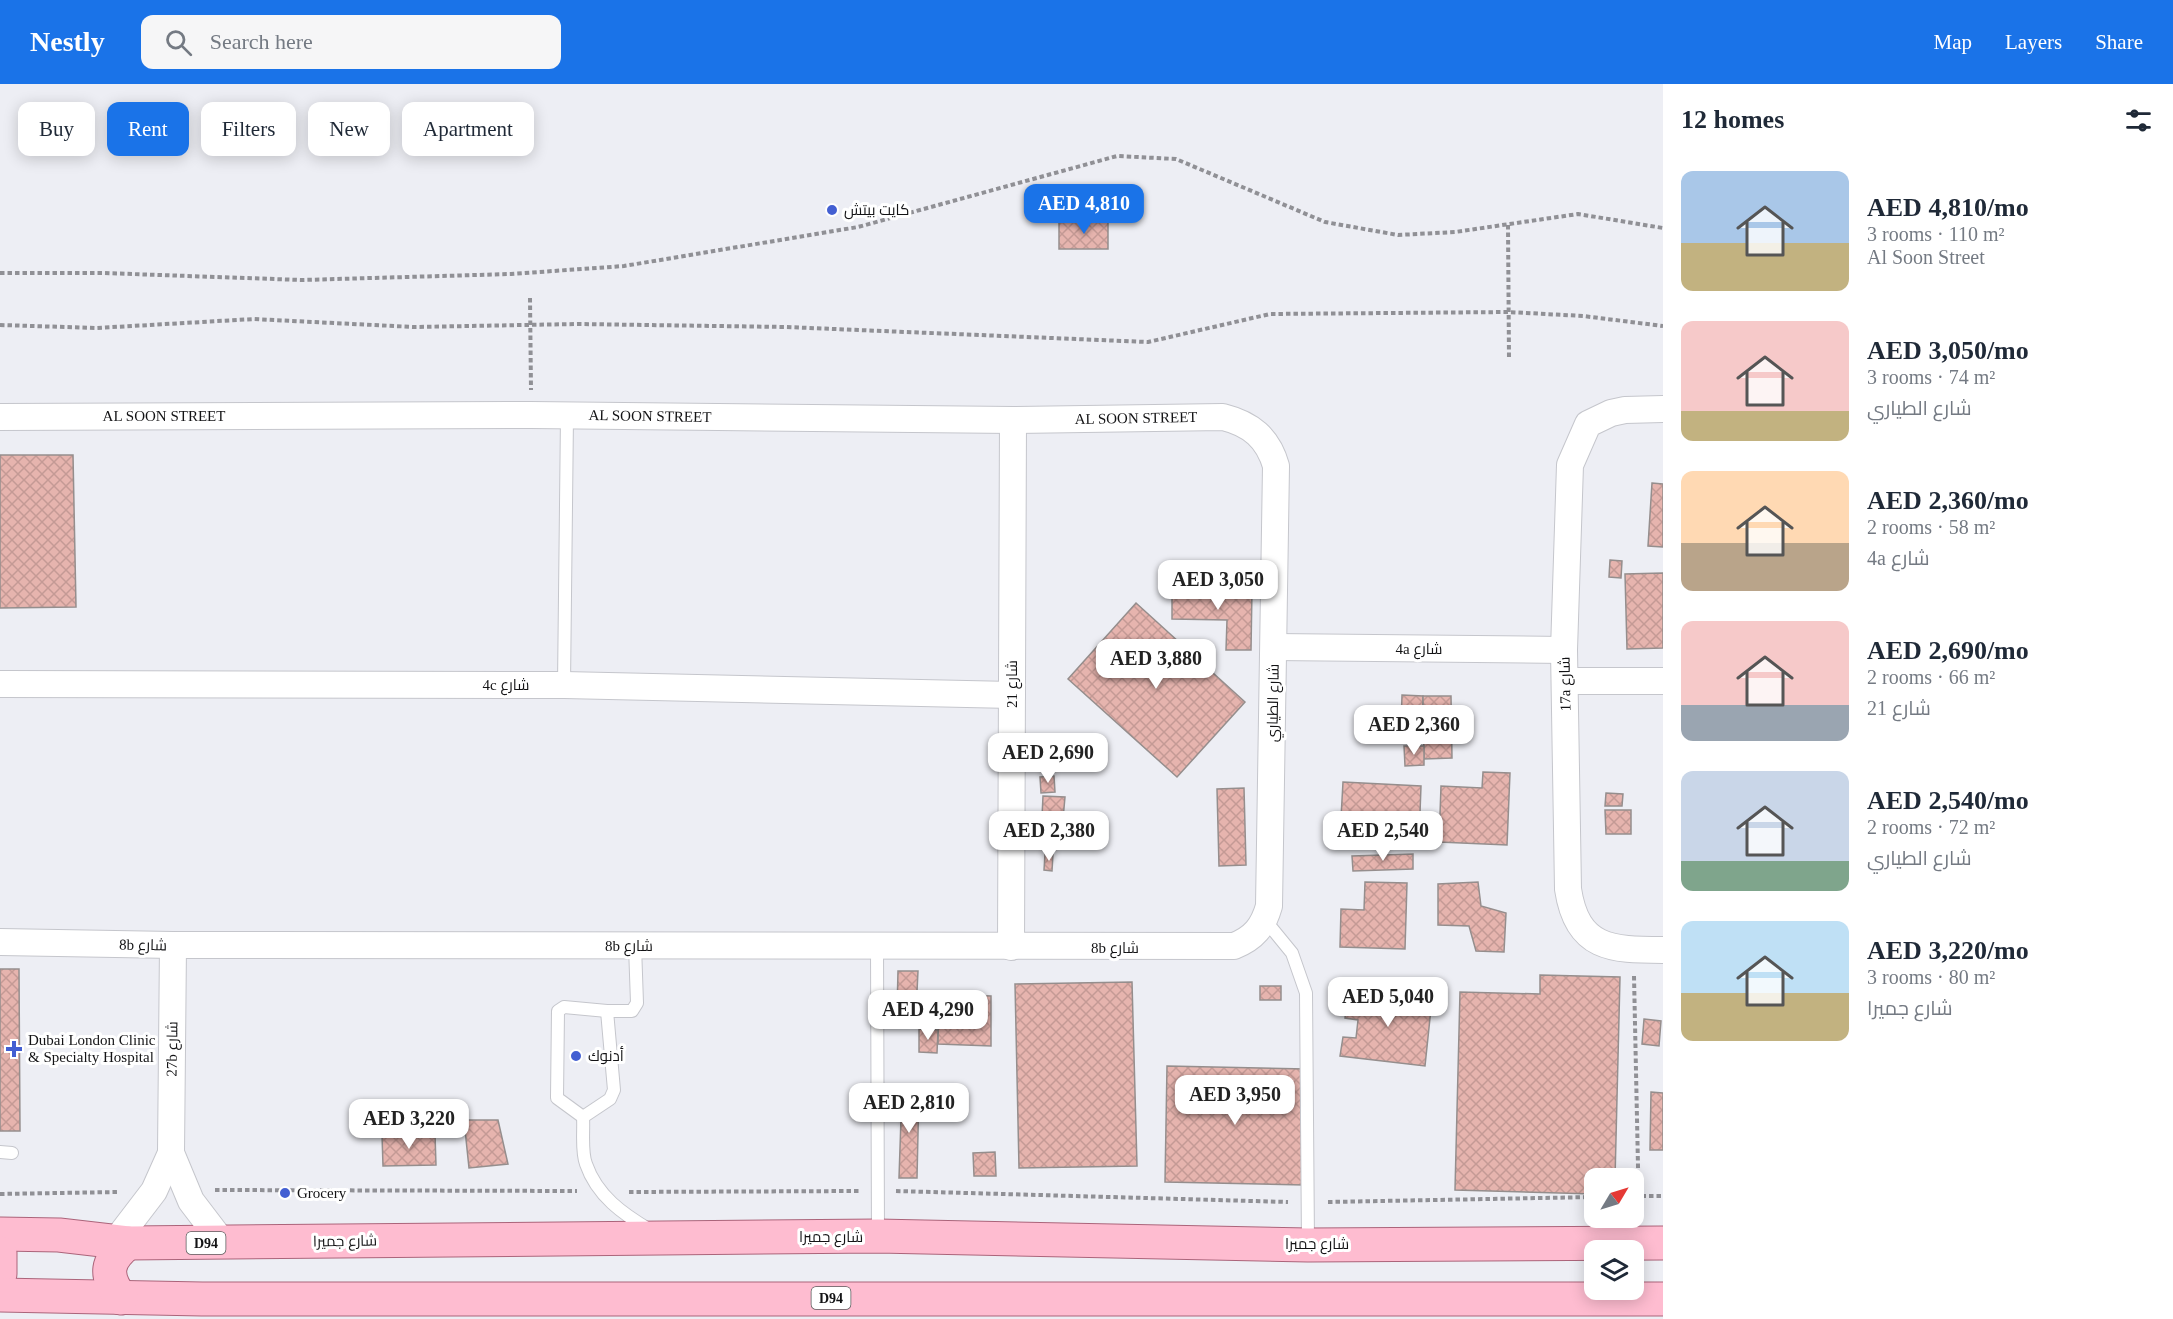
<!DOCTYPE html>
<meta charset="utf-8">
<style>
:root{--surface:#fff;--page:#f6f6f7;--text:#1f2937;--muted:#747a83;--accent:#1a73e8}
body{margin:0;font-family:"Times New Roman",Cairo,serif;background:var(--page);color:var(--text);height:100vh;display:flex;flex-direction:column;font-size:22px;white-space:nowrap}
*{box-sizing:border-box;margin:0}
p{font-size:20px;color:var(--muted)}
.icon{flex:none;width:33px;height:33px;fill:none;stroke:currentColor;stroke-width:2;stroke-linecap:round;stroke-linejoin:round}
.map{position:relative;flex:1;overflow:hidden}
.sheet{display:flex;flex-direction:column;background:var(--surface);width:510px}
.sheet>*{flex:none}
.hud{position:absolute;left:18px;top:18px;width:570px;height:54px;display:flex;gap:12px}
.needle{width:39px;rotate:52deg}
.controls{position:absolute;left:1584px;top:1084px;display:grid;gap:12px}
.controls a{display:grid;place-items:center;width:60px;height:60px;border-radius:12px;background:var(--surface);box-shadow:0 3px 15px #0003;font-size:30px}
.price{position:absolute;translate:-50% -51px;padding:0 14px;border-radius:12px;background:#fff;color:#222;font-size:20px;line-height:39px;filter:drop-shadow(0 2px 3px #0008)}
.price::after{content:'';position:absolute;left:50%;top:36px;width:18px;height:14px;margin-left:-9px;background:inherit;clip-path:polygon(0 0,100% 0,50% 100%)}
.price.selected{background:var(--accent);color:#fff}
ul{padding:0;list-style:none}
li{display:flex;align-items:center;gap:18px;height:150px;padding:0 18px}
li span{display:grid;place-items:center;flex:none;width:168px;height:120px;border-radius:12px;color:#555}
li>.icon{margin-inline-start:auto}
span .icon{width:72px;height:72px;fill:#fffc;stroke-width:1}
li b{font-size:26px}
h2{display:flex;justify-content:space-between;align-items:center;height:72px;padding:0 18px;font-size:26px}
.chip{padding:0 21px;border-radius:12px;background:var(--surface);box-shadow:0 3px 15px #0003;font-size:21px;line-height:54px}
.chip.selected{background:var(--accent);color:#fff}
header{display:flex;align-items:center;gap:36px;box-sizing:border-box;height:84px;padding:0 30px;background:var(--accent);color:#fff}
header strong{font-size:28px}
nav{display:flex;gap:33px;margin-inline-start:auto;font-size:21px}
.search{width:420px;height:54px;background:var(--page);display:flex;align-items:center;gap:15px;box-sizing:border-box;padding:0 21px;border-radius:12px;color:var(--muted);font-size:22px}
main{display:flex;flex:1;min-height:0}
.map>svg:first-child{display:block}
</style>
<header>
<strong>Nestly</strong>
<div class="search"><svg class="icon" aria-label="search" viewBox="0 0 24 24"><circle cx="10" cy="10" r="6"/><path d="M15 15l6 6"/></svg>Search here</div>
<nav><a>Map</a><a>Layers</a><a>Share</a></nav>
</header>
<main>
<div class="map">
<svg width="1663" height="1235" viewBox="0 0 1663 1235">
<defs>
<pattern id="building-cross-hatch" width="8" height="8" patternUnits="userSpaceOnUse" patternTransform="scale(1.5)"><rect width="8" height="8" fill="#e6b4ae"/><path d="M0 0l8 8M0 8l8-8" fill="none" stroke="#c49a95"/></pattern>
</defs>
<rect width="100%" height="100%" fill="#edeef4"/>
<g fill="url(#building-cross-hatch)" stroke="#958e8d" stroke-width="1.5">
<rect x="1059" y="137" width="49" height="28"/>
<path d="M0 371H73L76 523 0 524Z"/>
<path d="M1652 399 1663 400V463L1648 462Z"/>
<path d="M1610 476 1622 477 1621 494 1609 493Z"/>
<path d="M1663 489V564L1627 565 1625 490Z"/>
<path d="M1172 504 1252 506 1251 566H1226L1227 536 1172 535Z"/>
<path d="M1136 519 1245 618 1177 693 1068 595Z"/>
<path d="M1402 611 1423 612 1422 644 1401 643Z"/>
<path d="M1423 612H1451L1452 674 1424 675Z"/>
<path d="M1404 662H1424V681L1405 682Z"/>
<path d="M1483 688 1510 689 1507 761 1439 758 1441 702 1482 704Z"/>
<path d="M1054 692 1055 708 1041 709 1040 693Z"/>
<path d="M1343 698 1421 702 1419 756 1340 752Z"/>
<path d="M1244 704 1246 781 1219 782 1217 705Z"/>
<path d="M1606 709 1623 710 1622 722H1605Z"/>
<path d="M1043 712 1065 713 1063 735 1042 733Z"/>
<path d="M1605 726H1631V750H1606Z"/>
<path d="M1045 770H1053L1052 787 1044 786Z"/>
<path d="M1413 770V785L1353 787 1352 772Z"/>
<path d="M1365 798 1407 799 1405 865 1340 863 1341 825 1364 826Z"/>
<path d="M1478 798 1481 822 1506 829 1504 868 1476 867 1469 842 1438 841V800Z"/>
<path d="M0 885H19L20 1047H0Z"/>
<path d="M898 887H918L916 928 897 927Z"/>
<path d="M1540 891 1620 893 1615 1095H1594V1110L1455 1106 1460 908 1540 910Z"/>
<path d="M1132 898 1137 1082 1019 1084 1015 900Z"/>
<rect x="1260" y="902" width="21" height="14"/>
<path d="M1348 906 1432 915 1425 982 1340 972 1343 953 1356 954 1358 936 1345 934Z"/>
<path d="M939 910 991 912V962L938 960Z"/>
<path d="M1644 935 1661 937 1659 962 1642 960Z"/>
<path d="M919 945 938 946 937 969 919 968Z"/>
<path d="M1167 982 1306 985 1304 1101 1165 1098Z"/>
<path d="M902 1005 919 1006 917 1094H899Z"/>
<path d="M1651 1008 1663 1009V1066H1650Z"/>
<path d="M464 1036H498L508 1080 469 1084Z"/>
<path d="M435 1050 436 1081 383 1082 382 1051Z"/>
<path d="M995 1068 996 1092H974L973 1069Z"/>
</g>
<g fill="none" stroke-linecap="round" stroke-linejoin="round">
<g stroke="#c5c6cc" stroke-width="14">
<g id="lane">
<path d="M564 601 567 332"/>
<path d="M1265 836 1292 869 1306 909 1308 1159"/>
<path d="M635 862 637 919 632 927H607L614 1006 610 1015 583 1033C584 1047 581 1067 586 1080 597 1112 623 1130 650 1146"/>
<path d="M877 862 878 1151"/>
<path d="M583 1033 557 1014 558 927 564 923 607 927"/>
<path d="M0 1068 12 1069"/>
</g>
</g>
<g stroke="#c5c6cc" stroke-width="28">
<g id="street">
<path d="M1663 325 1625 326 1611 329 1588 340 1570 381 1564 566 1568 805C1577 865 1611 866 1663 866"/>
<path d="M0 333 531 331 1013 336 1223 333C1251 340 1268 354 1276 382L1269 822C1263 843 1254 854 1234 862L173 861 0 858"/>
<path d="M1274 563 1564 566"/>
<path d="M1565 597H1663"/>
<path d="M0 600 564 601 1012 611"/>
<path d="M173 861 171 1069 191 1117 223 1159"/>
<path d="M1011 863 1013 336"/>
<path d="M115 1158 154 1107 171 1069"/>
</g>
</g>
<g stroke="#ab647a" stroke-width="35">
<g id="primary">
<path d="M0 1150 59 1151 128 1159 878 1152 1308 1161 1663 1159"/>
<path d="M0 1169V1190"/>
<path d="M0 1211 202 1215H1663"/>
<path d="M121 1214C104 1191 106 1177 128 1159"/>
</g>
</g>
<g stroke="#909095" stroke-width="4" stroke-dasharray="4.5 3" stroke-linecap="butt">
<path d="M1508 141 1509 275"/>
<path d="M0 189H103L302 196 511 190 624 182 858 143 1117 72 1176 75 1325 138 1398 151 1455 148 1578 130 1663 144"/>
<path d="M530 214 531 306"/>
<path d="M0 241 97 244 254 235 414 243 578 240 786 243 1148 258 1270 230 1508 228 1583 232 1663 242"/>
<path d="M1634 892 1639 1130"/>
<path d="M215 1106 577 1107"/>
<path d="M896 1107 1288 1118"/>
<path d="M629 1108 859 1107"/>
<path d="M0 1110 118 1108"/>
<path d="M1634 1112H1663"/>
<path d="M1328 1118 1594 1113"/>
</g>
<use href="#lane" stroke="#fff" stroke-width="12"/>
<use href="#street" stroke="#fff" stroke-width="26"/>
<use href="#primary" stroke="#febcd0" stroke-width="33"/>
</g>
<g fill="#435fd2" stroke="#fff" stroke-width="2">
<circle cx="832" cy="126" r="6"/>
<path d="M11 956h6v6h6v6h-6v6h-6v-6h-6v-6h6z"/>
<circle cx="576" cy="972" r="6"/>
<circle cx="285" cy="1109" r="6"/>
</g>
<g text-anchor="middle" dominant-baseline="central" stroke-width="6" stroke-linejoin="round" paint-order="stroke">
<g fill="#fff" stroke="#5a5a5b" stroke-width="1.5">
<rect x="186.5" y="1148" width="39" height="22" rx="4.5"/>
<rect x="811.5" y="1203" width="39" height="22" rx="4.5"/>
</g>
<g font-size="14" font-weight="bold" fill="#131315">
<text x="206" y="1159">D94</text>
<text x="831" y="1214">D94</text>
</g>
<g font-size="15" fill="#131315" stroke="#fff" text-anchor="start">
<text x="844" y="126">كايت بيتش</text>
<text x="28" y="956">Dubai London Clinic<tspan x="28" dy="17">&amp; Specialty Hospital</tspan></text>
<text x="588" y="972">أدنوك</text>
<text x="297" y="1109">Grocery</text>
</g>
<g font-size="15" fill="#131315" stroke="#fff">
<text x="164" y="332">AL SOON STREET</text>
<text transform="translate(650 332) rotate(1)">AL SOON STREET</text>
<text transform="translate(1136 334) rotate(-1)">AL SOON STREET</text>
<text x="1419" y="565">4a شارع</text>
<text transform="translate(1012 600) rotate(-90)">شارع 21</text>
<text transform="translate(1565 600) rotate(-91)">17a شارع</text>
<text x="506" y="601">4c شارع</text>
<text transform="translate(1273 619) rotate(-89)">شارع الطياري</text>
<text transform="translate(143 861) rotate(1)">8b شارع</text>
<text x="629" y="862">8b شارع</text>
<text x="1115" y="864">8b شارع</text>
<text transform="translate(172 965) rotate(-89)">27b شارع</text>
<text x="831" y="1153">شارع جميرا</text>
<text transform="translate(345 1157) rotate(-1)">شارع جميرا</text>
<text x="1317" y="1160">شارع جميرا</text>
</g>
</g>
</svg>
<div class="controls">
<a><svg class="needle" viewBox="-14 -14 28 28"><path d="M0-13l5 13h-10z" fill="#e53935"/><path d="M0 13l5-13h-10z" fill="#747a83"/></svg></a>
<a><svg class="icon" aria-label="layers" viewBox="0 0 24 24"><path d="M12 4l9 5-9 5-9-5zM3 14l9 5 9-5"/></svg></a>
</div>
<b class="price selected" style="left:1084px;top:151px">AED 4,810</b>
<b class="price" style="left:1218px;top:527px">AED 3,050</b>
<b class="price" style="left:1156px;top:606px">AED 3,880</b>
<b class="price" style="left:1414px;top:672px">AED 2,360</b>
<b class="price" style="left:1048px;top:700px">AED 2,690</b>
<b class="price" style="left:1049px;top:778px">AED 2,380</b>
<b class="price" style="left:1383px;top:778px">AED 2,540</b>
<b class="price" style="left:1388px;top:944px">AED 5,040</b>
<b class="price" style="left:928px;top:957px">AED 4,290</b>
<b class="price" style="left:1235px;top:1042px">AED 3,950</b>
<b class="price" style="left:909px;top:1050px">AED 2,810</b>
<b class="price" style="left:409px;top:1066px">AED 3,220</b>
<div class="hud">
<a class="chip">Buy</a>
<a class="chip selected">Rent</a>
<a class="chip">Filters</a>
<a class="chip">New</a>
<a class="chip">Apartment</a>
</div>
</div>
<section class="sheet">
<h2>12 homes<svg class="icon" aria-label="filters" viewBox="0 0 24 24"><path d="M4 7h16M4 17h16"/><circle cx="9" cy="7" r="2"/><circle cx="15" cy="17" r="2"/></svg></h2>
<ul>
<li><span style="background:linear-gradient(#a9c7e8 60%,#c2b280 0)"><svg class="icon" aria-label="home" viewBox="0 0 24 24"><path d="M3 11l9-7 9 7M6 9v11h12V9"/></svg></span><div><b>AED 4,810/mo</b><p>3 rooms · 110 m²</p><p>Al Soon Street</p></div></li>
<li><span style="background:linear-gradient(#f6c9c9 75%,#c2b280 0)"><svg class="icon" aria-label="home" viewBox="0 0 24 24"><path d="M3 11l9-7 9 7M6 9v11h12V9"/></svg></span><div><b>AED 3,050/mo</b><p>3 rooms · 74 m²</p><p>شارع الطياري</p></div></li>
<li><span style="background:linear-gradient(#ffd9b3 60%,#b9a48a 0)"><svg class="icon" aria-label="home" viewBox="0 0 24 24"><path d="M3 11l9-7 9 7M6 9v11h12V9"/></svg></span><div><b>AED 2,360/mo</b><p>2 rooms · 58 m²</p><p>4a شارع</p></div></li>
<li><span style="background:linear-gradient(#f6c9c9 70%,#9aa5b1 0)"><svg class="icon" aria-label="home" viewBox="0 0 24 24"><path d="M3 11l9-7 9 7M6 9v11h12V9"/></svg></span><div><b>AED 2,690/mo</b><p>2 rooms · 66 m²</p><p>شارع 21</p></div></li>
<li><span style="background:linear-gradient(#c9d6e8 75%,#7fa58c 0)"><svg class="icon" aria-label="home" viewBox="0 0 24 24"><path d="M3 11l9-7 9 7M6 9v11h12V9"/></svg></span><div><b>AED 2,540/mo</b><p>2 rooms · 72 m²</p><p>شارع الطياري</p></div></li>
<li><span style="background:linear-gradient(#bfe0f5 60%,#c2b280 0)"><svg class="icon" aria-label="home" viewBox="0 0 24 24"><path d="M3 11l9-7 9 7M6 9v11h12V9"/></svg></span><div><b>AED 3,220/mo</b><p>3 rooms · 80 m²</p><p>شارع جميرا</p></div></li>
</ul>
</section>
</main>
